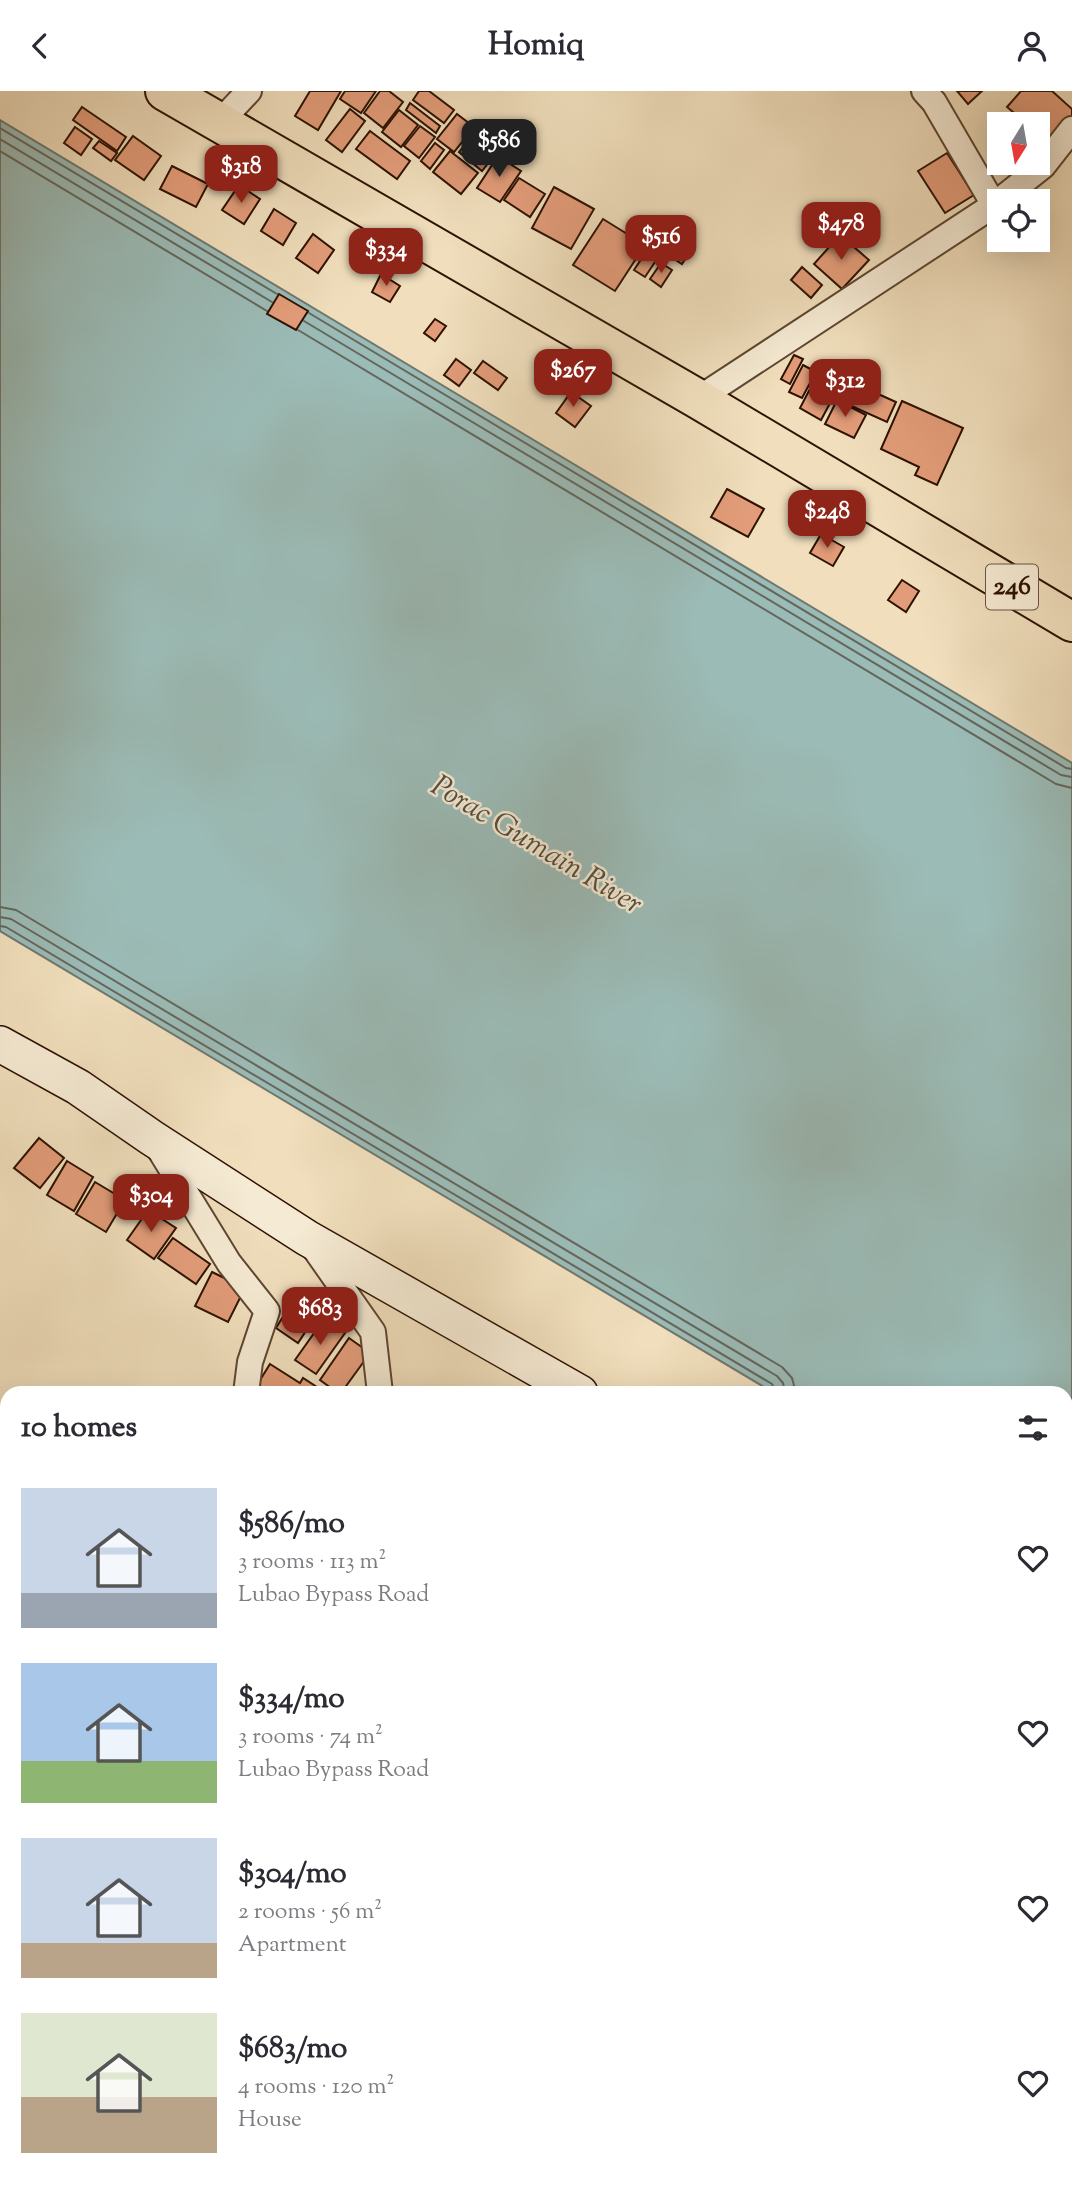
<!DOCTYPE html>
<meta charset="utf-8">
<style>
:root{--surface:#fff;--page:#f7f7f7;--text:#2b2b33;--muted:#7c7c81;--accent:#8f2418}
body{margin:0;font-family:"Sorts Mill Goudy",serif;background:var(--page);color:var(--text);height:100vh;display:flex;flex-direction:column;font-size:26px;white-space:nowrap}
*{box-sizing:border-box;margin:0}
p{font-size:23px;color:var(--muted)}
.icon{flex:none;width:38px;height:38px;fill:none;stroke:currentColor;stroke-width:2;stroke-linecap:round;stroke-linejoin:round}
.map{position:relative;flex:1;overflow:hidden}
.side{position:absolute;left:0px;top:1295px;width:1073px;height:800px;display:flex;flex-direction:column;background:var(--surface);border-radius:21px 21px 0 0;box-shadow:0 7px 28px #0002}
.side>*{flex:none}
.needle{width:46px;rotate:191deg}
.buttons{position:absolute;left:987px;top:21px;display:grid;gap:14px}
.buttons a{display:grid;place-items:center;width:63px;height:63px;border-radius:0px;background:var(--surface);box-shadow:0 7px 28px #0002;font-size:35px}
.price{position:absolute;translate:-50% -60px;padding:0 16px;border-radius:14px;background:var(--accent);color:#fff;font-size:23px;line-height:46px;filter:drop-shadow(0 2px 4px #0008)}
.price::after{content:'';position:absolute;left:50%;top:42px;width:21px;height:16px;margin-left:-10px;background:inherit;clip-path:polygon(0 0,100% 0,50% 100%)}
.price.on{background:#222;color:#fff}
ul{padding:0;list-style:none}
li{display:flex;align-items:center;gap:21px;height:175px;padding:0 21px}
li span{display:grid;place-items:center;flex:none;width:196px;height:140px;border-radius:0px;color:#555}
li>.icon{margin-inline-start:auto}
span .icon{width:84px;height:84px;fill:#fffc;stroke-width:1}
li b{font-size:30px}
h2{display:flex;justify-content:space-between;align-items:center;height:84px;padding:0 21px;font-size:30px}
header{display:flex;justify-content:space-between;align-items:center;height:91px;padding:0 21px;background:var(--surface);font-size:32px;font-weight:700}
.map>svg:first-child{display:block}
</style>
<header><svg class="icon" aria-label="back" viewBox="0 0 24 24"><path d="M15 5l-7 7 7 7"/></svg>Homiq<svg class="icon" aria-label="person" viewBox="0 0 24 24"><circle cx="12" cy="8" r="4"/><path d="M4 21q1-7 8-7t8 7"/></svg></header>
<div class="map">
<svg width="1072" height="2094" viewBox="0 0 1072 2094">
<rect width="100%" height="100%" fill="#f0debc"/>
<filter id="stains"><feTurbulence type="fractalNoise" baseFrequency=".00286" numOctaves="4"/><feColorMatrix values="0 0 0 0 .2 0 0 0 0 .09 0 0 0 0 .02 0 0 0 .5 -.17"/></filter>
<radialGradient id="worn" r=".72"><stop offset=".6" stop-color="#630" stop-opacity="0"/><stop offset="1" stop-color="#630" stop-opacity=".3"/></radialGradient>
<path fill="#9bbbb6" stroke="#6f776e" stroke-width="2" d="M0 29 1072 672V1480L1066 1476V1302H774L0 840Z"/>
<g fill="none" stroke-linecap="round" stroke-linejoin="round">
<g stroke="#64665c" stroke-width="2">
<path d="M0 37 277 203"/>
<path d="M0 48 272 211"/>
<path d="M0 60 267 220"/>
<path d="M309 222 1066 677 1072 678"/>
<path d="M304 230 1061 684 1072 686"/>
<path d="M298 239 1056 693 1072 697"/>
<path d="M0 816 16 819 782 1276 792 1287 796 1302"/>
<path d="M0 826 11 828 777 1285 783 1292 785 1302"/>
<path d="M0 835 6 836 772 1293 776 1302"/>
</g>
</g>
<g fill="#e29c79" stroke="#2e1202" stroke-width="2">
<path d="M310 0H341L318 39 295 25Z"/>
<path d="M345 0H376L361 22 340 8Z"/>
<path d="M380 0H389L403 11 383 37 364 22Z"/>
<path d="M419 0H429L454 19 444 32 413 9Z"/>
<path d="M957 0H982L968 13Z"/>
<path d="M1021 0H1052L1072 18V28L1050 54 1038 43V33H1027L1007 16Z"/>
<path d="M410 12 440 35 436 42 406 19Z"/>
<path d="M82 16 126 46 117 60 73 29Z"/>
<path d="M350 18 365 30 342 61 326 49Z"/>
<path d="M399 19 418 34 401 56 382 41Z"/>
<path d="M457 23 474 36 454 61 437 48Z"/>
<path d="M420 35 435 46 419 67 404 55Z"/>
<path d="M480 35 503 53 482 80 459 61Z"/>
<path d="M75 36 92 48 81 64 64 52Z"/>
<path d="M370 40 410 70 397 88 356 58Z"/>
<path d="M133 45 161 65 144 89 115 69Z"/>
<path d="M99 50 117 62 111 70 93 57Z"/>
<path d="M435 52 444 59 430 78 421 70Z"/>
<path d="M450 60 478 82 461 103 433 81Z"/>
<path d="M947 62 974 104 945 122 918 80Z"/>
<path d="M498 65 521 80 500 111 477 97Z"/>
<path d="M172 75 208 93 196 116 160 98Z"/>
<path d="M519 87 545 103 530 126 504 109Z"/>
<path d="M239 94 260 108 244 133 222 119Z"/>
<path d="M554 96 594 118 571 158 532 137Z"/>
<path d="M274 118 296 132 283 154 261 140Z"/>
<path d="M603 128 645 154 615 200 573 174Z"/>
<path d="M653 139 689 162 682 173 646 150Z"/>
<path d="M313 143 334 159 318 182 296 167Z"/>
<path d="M840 144 869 169 842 198 814 173Z"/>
<path d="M648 158 659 165 645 186 634 179Z"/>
<path d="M661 172 672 179 661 196 650 188Z"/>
<path d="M802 176 822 194 811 207 791 189Z"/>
<path d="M381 183 400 195 390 211 372 201Z"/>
<path d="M279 203 308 220 296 239 267 223Z"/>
<path d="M435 228 446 235 435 250 424 242Z"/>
<path d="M794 264 803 268 790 293 781 288Z"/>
<path d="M456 268 471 279 459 295 444 284Z"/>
<path d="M483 270 507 287 498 299 474 282Z"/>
<path d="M803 274 816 281 802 307 789 301Z"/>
<path d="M814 290 836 301 821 329 800 317Z"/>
<path d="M856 293 896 311 887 331 847 313Z"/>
<path d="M571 301 591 315 575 336 556 322Z"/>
<path d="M837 309 866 324 854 347 825 333Z"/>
<path d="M902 310 963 337 937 394 915 384 919 376 881 358Z"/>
<path d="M727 398 764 418 748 446 711 426Z"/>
<path d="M821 443 844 456 833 475 810 462Z"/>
<path d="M902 489 919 500 906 521 888 509Z"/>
<path d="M39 1047 64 1067 40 1097 14 1077Z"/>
<path d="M67 1070 93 1086 74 1120 47 1104Z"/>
<path d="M95 1091 125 1109 106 1141 76 1123Z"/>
<path d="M148 1119 176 1137 154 1168 127 1149Z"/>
<path d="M173 1147 210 1173 196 1193 158 1167Z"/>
<path d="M212 1181 245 1197 228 1231 195 1215Z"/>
<path d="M294 1208 317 1223 298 1252 276 1237Z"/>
<path d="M324 1228 345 1242 316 1283 295 1269Z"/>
<path d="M349 1247 370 1262 341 1302H338L320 1289Z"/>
<path d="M270 1273 300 1292 303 1287 326 1302H252Z"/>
<path d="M1066 1689 1072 1694V1738L1066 1745Z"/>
</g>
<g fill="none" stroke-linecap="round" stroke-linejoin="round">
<g stroke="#5e4530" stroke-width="28">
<g id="street">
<path d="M924 0 934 11 994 114"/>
<path d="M219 32 249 0"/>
<path d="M698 308 994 114 1043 75 1072 38"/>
<path d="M156 1053 229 1172 267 1220 250 1271 246 1302"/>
<path d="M312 1154 373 1241 380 1302"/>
</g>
</g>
<g stroke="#2e1202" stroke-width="38">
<g id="secondary">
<path d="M0 953 78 996 152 1047 307 1147 580 1302"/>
<path d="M1066 1590 1072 1593"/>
</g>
</g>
<g stroke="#2e1202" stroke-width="42">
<path id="highway" d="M165 0 698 308 1072 531"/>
</g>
<use href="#street" stroke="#f5ead3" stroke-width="24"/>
<use href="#secondary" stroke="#f5ead3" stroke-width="35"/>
<use href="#highway" stroke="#f0debc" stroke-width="38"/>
</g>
<g text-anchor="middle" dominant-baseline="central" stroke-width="5" stroke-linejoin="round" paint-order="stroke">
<rect fill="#f5ead3" stroke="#6a5341" stroke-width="2" x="986" y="473.5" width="52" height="45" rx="5"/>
<g font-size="26" font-weight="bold" fill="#2e1202">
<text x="1012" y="496">246</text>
</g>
<g font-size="30" font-style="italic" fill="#544d41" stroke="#f5ead3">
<text transform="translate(536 755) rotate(31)">Porac Gumain River</text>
</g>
</g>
<rect width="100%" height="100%" filter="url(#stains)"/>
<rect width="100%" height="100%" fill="url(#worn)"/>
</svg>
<div class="buttons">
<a><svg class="needle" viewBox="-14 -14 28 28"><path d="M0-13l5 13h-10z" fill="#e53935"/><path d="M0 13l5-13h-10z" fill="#7c7c81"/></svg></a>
<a><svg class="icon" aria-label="locate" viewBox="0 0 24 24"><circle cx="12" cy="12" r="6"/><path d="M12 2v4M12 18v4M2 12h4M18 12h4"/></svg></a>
</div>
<b class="price on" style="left:499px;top:88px">$586</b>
<b class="price" style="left:241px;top:114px">$318</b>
<b class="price" style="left:841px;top:171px">$478</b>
<b class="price" style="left:661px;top:184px">$516</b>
<b class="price" style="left:386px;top:197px">$334</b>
<b class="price" style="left:573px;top:318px">$267</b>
<b class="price" style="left:845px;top:328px">$312</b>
<b class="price" style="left:827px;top:459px">$248</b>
<b class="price" style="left:151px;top:1143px">$304</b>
<b class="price" style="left:320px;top:1256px">$683</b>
<section class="side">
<h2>10 homes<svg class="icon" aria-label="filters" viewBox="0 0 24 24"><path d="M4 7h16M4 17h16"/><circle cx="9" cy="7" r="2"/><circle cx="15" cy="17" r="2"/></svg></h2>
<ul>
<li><span style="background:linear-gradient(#c9d6e8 75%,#9aa5b1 0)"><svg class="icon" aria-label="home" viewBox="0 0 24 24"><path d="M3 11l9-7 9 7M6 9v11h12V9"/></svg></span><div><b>$586/mo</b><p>3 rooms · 113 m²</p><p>Lubao Bypass Road</p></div><svg class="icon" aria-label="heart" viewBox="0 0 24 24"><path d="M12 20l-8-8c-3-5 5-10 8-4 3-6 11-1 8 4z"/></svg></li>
<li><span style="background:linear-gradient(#a9c7e8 70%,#8fb573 0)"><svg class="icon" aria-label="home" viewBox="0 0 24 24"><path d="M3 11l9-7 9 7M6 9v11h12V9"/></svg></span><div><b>$334/mo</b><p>3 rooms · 74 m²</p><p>Lubao Bypass Road</p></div><svg class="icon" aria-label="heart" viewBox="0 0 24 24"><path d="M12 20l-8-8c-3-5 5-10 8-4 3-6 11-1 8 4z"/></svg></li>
<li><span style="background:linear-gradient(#c9d6e8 75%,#b9a48a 0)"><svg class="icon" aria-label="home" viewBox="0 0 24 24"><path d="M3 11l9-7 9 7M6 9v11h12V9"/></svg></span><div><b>$304/mo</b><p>2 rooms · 56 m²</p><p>Apartment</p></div><svg class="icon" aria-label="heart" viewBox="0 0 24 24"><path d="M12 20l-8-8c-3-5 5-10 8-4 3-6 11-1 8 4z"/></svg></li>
<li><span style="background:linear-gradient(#dfe7d0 60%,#b9a48a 0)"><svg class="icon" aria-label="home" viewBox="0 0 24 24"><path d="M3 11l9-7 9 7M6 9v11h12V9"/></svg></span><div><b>$683/mo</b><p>4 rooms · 120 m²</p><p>House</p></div><svg class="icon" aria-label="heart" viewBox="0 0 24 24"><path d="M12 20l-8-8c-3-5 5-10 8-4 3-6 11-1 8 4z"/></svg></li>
</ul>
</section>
</div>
